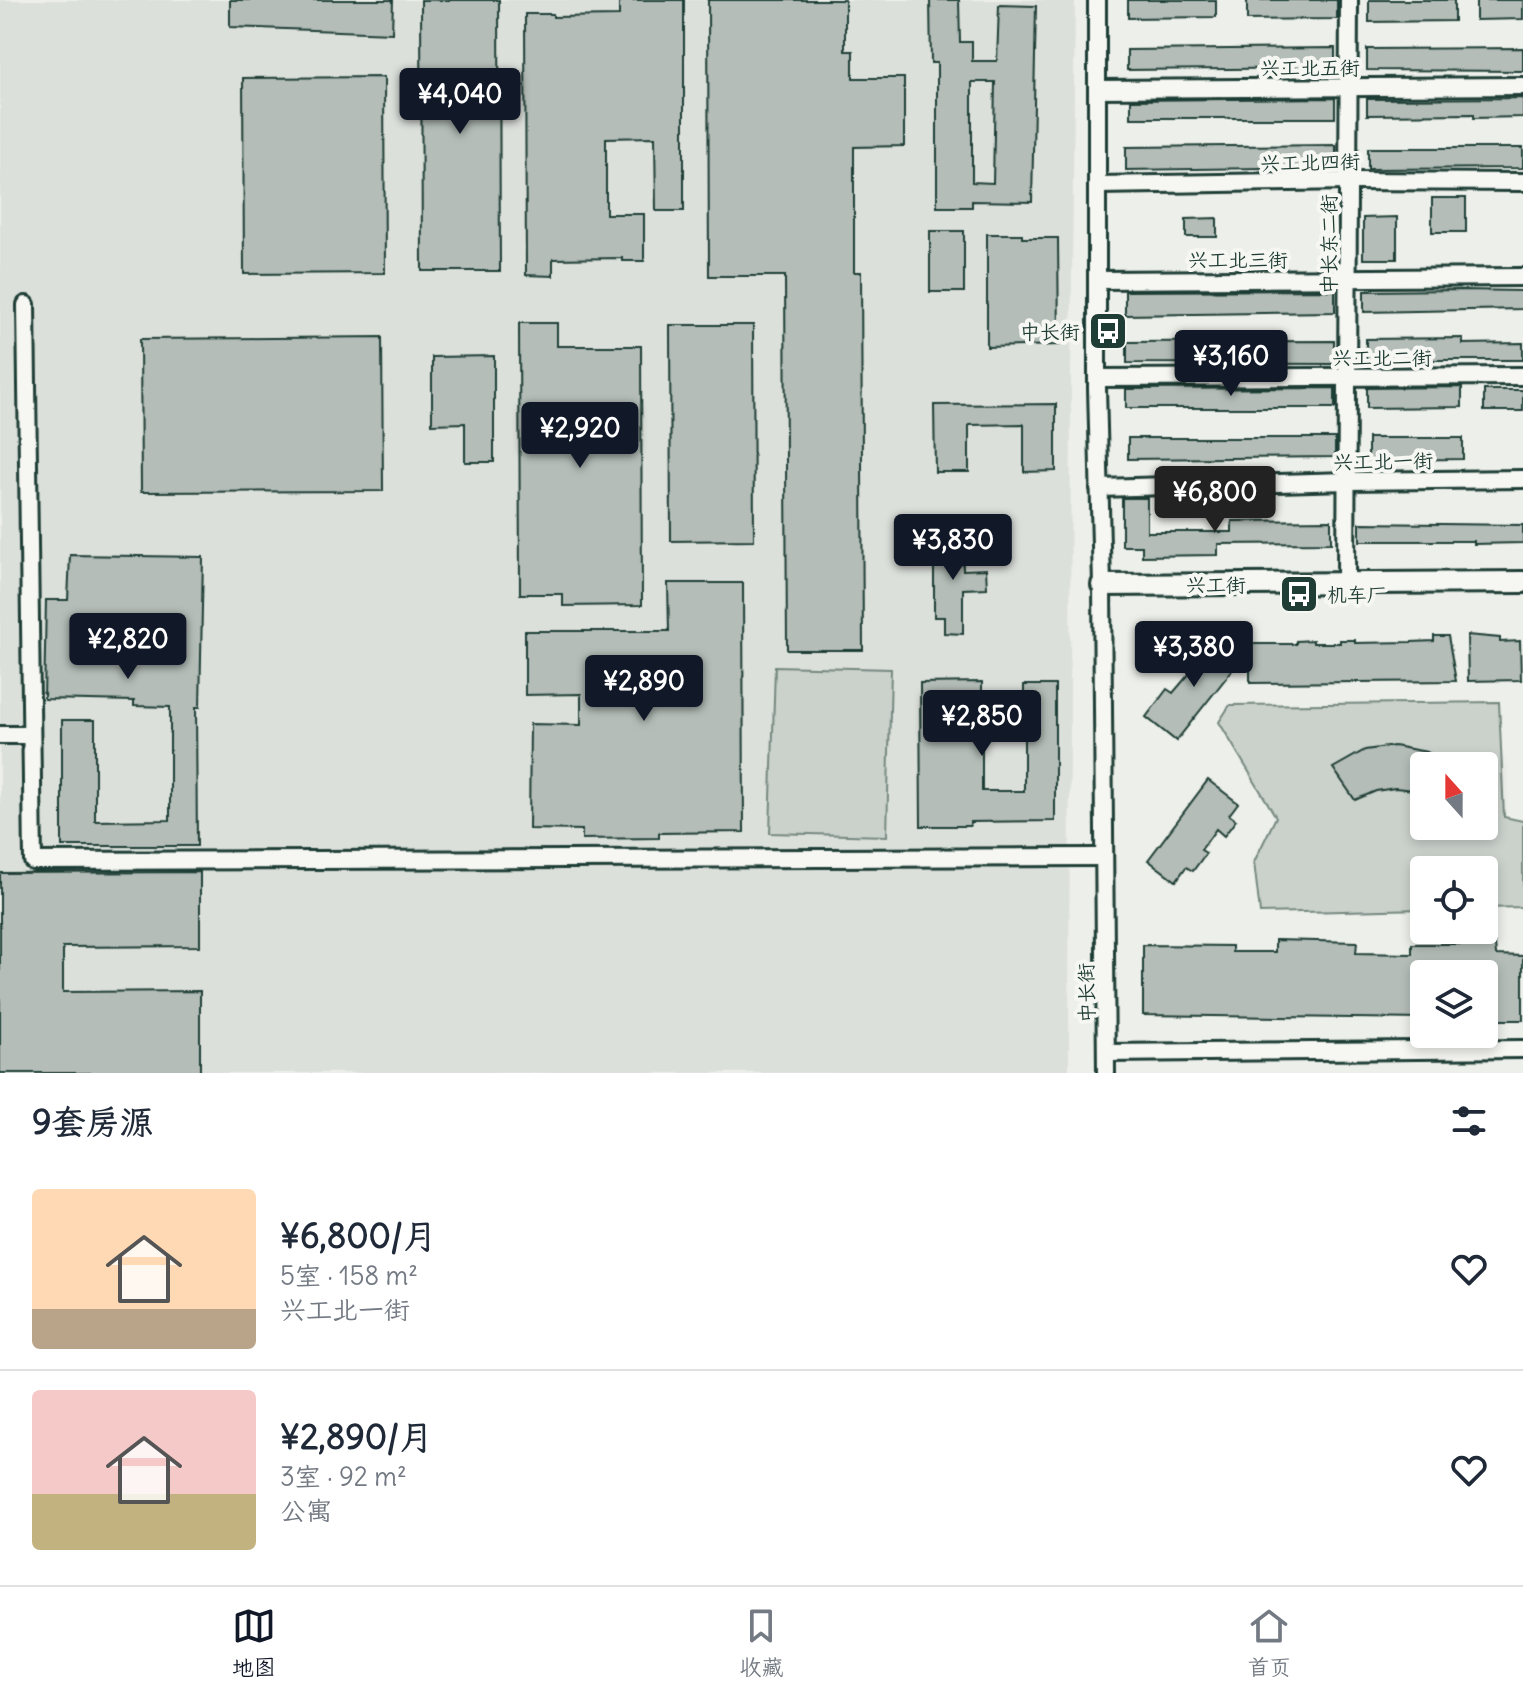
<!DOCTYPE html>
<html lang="zh">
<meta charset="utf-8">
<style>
:root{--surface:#fff;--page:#f6f6f7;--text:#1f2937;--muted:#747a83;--line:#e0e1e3;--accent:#111827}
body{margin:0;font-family:Delius,"LXGW WenKai TC",sans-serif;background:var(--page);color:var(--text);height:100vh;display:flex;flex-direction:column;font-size:30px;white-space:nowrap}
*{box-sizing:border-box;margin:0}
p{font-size:26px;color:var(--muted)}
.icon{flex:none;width:44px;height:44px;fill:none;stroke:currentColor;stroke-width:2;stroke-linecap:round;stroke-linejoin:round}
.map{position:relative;height:1073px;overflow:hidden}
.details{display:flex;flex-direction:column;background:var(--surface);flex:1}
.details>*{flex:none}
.needle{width:52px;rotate:339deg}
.controls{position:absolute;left:1410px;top:752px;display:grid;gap:16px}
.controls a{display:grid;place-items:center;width:88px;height:88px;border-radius:8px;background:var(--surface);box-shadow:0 4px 12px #0003;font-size:40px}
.price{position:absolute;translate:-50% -68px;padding:0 18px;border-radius:8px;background:var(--accent);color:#fff;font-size:26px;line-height:52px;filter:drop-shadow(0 2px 4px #0008)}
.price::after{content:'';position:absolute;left:50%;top:48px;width:24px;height:18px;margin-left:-12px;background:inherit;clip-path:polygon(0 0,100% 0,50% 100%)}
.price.on{background:#222;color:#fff}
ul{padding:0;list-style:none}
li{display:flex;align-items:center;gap:24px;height:200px;padding:0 32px}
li+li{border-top:2px solid var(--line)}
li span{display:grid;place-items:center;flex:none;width:224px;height:160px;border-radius:8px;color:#555}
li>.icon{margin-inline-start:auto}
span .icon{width:96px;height:96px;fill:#fffc;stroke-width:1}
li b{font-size:34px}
h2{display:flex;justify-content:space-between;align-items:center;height:96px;padding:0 32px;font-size:34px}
.tab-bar{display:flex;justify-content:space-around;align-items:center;height:112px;border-top:2px solid var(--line);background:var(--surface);font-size:22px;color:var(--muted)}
.tab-bar a{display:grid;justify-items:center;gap:4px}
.tab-bar .on{color:var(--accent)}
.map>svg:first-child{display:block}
</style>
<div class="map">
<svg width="1523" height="1073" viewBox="0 0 1523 1073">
<rect width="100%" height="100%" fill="#edefea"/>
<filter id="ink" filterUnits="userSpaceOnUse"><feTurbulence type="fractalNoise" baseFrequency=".0125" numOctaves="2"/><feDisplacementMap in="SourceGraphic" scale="16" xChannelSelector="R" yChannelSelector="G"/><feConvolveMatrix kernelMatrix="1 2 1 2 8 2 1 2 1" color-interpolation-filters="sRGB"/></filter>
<g filter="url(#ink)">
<path fill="#dce0db" d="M0 0H1075L1071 374 1069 1073H0Z"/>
<g fill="#cbd2cc" stroke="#758880" stroke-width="2" fill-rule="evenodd">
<path d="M775 666 891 669 887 836 770 833Z"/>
<path d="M1499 702 1504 817 1523 821V907L1484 908V870H1424V909L1260 913 1254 862 1276 817 1219 722 1230 705ZM1424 766H1484V826H1424Z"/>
</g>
<g fill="#b4bdb8" stroke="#1f3d34" stroke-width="2" fill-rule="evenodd">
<path d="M230 0H393L392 33 230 27Z"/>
<path d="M421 0H499L500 271H422Z"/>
<path d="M619 0H684V211H656L655 137 606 138V214H644V261H622V258L553 259V276L526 275 525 14H553V17L619 16Z"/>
<path d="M708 0H845V51H853V78H904V146L854 147V272H861L863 650H787L785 276H709Z"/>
<path d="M930 0H959L960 42H972V61H997L999 5 1036 6 1032 202 972 201V207H937V63H931ZM972 82H995L993 183 972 182Z"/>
<path d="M1128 0H1216V17L1128 18Z"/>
<path d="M1247 0H1337V19L1247 20Z"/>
<path d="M1369 0H1454V21L1369 22Z"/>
<path d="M1476 0H1523V19L1476 20Z"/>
<path d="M1335 48V68L1127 70V50Z"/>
<path d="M1523 48V71L1367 70V49Z"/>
<path d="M384 77 385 273 244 274 243 78Z"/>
<path d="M1335 98V118H1131V100Z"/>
<path d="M1523 98V117L1474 118V114L1367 115V99Z"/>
<path d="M1336 145V167L1126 170V147Z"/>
<path d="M1368 148H1523V168L1368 169Z"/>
<rect x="1432" y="198" width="34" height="34"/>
<path d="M1397 217V259H1363V218Z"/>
<path d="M1217 218V237H1186V219Z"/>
<rect x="930" y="231" width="34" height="61"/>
<path d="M987 234H1022V238H1058L1059 345 987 347Z"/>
<path d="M1335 290V312L1125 315V291Z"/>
<path d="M1461 290 1523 291V309L1364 312V291Z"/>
<path d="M519 323H557V346H641L642 605 563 606V594H520Z"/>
<path d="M670 325H753L754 540 671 541Z"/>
<path d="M382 337 383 491 141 492 140 339Z"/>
<path d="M1463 338V344L1523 343V360H1366V339Z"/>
<path d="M1334 341V364L1127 363V342Z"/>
<path d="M494 356V462H465V423L432 424V357Z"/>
<path d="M1462 387V407L1367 408V388Z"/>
<path d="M1335 388V408H1126V389Z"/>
<rect x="1484" y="390" width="39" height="21"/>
<path d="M1056 404V471L1024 472V424L969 425V472H935L934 405Z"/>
<path d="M1128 438H1335V457L1128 459Z"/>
<path d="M1368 438H1463V459L1368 460Z"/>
<path d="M1122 498H1147V532H1232V521L1331 520V543L1218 544V555L1142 556V546H1122Z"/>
<path d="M1360 523 1523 525V543L1474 544V541H1360Z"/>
<path d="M945 530H962L963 570 986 569 987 588 963 589V634L944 633V617H934V544H945Z"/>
<path d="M70 555 203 557 200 707H196L197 846H62V720H95V821L170 820V707L134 706V701L44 699 46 600H68Z"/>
<path d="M668 583H743L744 832 659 833V838L582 839V830L529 829 530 724 581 725V694L525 695V631H669Z"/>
<path d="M1211 635 1241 659 1176 741 1146 717 1167 689 1173 693 1196 666 1191 661Z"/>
<path d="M1467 635 1500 638V642L1520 641 1521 680 1468 681Z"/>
<path d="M1434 636H1448L1456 681 1250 683V644H1296V641L1313 640V643H1340V640H1355V643L1411 642 1434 641Z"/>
<path d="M982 682V791H1024V685H1055V821L970 822V826H921L920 683Z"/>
<path d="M1394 746 1427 752 1452 766H1424V791L1395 788 1376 791 1355 800 1333 768 1365 750Z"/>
<path d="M1208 780 1238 803 1229 815 1236 820 1224 836 1216 829 1201 850 1206 853 1193 871 1186 867 1176 881 1148 860Z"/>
<path d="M200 872V946L63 947V992L200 991V1073H0V873Z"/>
<path d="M1275 940 1357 942 1356 953 1412 954V944H1495L1496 955 1523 956V1020H1484V974H1424V1019L1143 1015V945L1232 946V952H1275Z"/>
</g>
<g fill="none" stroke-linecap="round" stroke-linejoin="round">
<g stroke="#1f3d34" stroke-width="22">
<g id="minor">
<path d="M1097 0V388L1102 585 1106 1073"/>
<path d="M1097 89 1523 86"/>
<path d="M1098 185 1348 181 1523 182"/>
<path d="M1097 280 1523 277"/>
<path d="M26 305 33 861 1104 857"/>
<path d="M1097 378 1523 376"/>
<path d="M1099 488 1347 481 1523 479"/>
<path d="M1346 583 1349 0"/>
<path d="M0 735H31"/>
<path d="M1106 1053 1523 1049"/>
</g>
</g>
<g stroke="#1f3d34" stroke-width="26">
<path id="major" d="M1102 585 1523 582"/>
</g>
<use href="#minor" stroke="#f6f6f2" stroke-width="16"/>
<use href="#major" stroke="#f6f6f2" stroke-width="20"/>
</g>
</g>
<defs>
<g id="bus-square" transform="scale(2)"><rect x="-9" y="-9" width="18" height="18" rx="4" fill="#1f3d34" stroke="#f6f6f2"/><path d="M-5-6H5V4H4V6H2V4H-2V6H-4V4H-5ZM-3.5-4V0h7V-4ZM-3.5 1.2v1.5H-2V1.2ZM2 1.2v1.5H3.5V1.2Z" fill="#fff"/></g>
</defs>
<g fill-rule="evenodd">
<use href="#bus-square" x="1108" y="331"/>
<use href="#bus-square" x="1299" y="594"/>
</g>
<g text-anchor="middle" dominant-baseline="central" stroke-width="8" stroke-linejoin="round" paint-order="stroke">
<g font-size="20" fill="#1f3d34" stroke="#f6f6f2">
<text x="1310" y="67">兴工北五街</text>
<text transform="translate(1310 162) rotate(-1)">兴工北四街</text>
<text transform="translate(1328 244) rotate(-90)">中长东二街</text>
<text x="1238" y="259">兴工北三街</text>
<text x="1382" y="357">兴工北二街</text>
<text transform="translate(1383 461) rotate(-1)">兴工北一街</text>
<text x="1216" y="584">兴工街</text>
<text transform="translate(1086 993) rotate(-91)">中长街</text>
</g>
<g font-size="20" fill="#1f3d34" stroke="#f6f6f2" text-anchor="end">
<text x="1080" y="331">中长街</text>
<text x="1327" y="594" text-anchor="start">机车厂</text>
</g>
</g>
</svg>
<div class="controls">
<a><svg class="needle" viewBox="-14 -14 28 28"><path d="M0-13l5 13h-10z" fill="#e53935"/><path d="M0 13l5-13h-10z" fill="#747a83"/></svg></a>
<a><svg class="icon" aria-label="locate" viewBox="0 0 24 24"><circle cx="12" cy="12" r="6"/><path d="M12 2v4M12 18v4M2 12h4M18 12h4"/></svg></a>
<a><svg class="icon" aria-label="layers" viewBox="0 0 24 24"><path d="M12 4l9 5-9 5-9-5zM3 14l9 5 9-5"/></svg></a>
</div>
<b class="price" style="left:460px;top:136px">¥4,040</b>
<b class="price" style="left:1231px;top:398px">¥3,160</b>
<b class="price" style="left:580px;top:470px">¥2,920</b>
<b class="price on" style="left:1215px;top:534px">¥6,800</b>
<b class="price" style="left:953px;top:582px">¥3,830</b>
<b class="price" style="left:128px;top:681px">¥2,820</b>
<b class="price" style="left:1194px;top:689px">¥3,380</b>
<b class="price" style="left:644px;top:723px">¥2,890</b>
<b class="price" style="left:982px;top:758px">¥2,850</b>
</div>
<section class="details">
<h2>9套房源<svg class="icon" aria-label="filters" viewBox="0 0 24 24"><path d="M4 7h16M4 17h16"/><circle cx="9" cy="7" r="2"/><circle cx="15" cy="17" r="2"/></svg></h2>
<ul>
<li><span style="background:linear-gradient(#ffd9b3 75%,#b9a48a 0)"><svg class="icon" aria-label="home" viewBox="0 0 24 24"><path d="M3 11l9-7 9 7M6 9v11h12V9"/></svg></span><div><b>¥6,800/月</b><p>5室 · 158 m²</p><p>兴工北一街</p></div><svg class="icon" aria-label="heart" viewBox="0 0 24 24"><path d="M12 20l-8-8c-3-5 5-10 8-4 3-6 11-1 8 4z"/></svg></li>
<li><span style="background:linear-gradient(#f6c9c9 65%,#c2b280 0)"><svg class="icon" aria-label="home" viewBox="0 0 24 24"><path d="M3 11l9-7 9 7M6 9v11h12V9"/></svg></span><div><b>¥2,890/月</b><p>3室 · 92 m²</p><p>公寓</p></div><svg class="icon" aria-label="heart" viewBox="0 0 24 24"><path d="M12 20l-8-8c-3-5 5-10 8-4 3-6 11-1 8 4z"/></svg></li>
</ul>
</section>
<nav class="tab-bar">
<a class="on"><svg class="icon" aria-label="map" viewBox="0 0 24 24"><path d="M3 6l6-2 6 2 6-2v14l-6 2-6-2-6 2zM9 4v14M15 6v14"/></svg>地图</a>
<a><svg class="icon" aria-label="saved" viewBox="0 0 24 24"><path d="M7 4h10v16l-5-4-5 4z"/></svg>收藏</a>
<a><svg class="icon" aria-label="home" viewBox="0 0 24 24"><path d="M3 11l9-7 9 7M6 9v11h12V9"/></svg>首页</a>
</nav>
